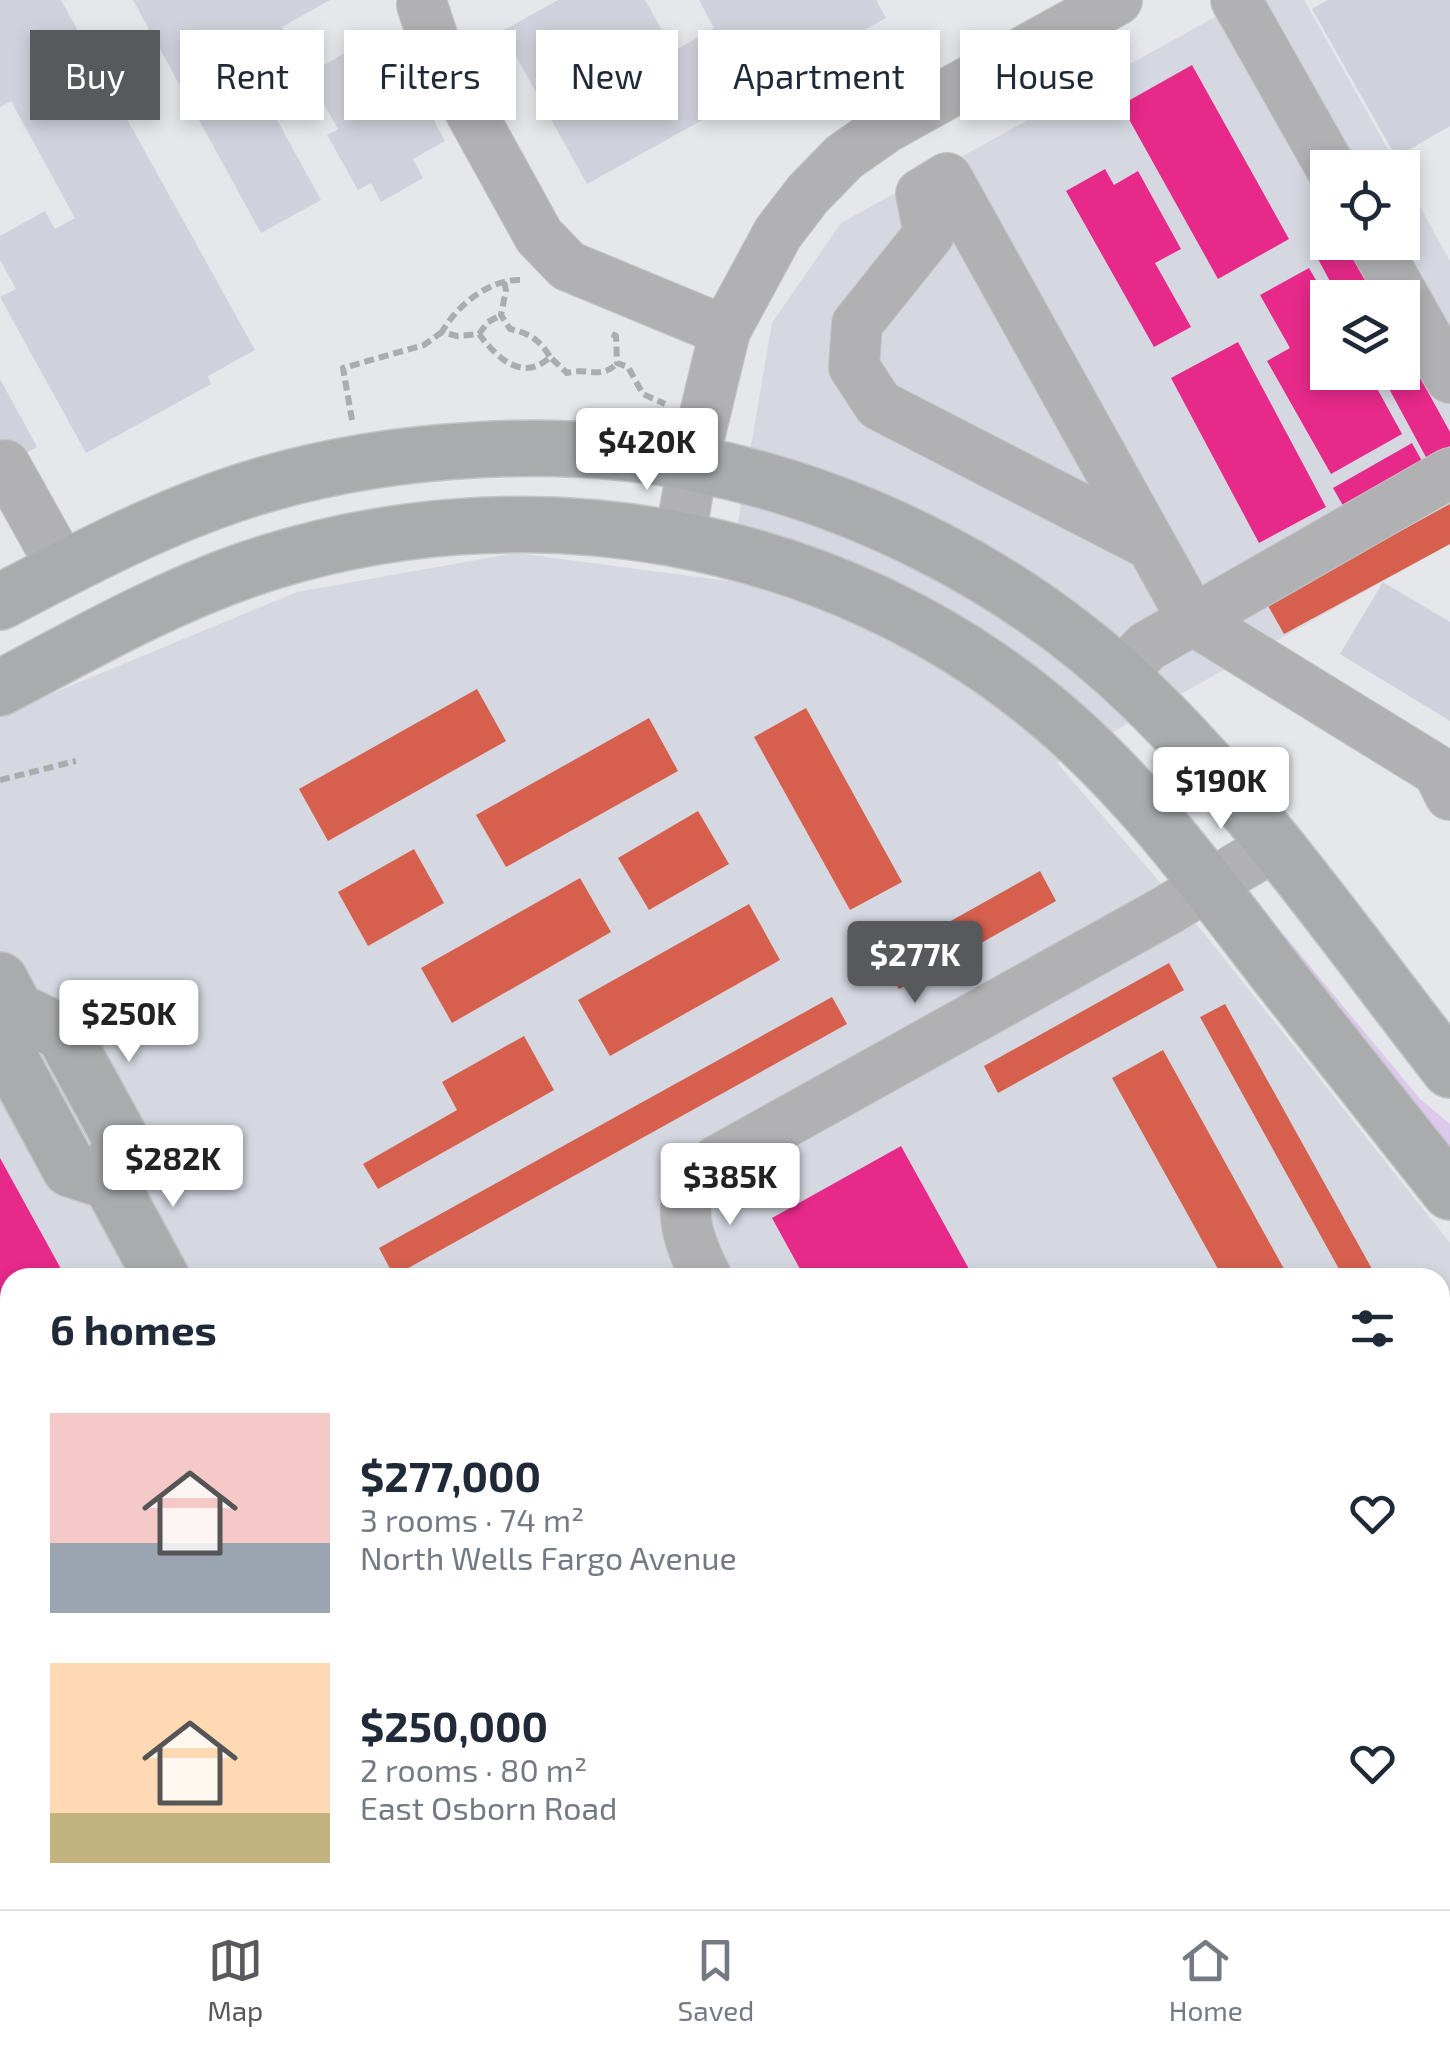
<!DOCTYPE html>
<meta charset="utf-8">
<style>
:root{--surface:#fff;--page:#f6f6f7;--text:#1f2937;--muted:#747a83;--line:#e0e1e3;--accent:#58595c}
body{margin:0;font-family:"Exo 2",sans-serif;background:var(--page);color:var(--text);height:100vh;display:flex;flex-direction:column;font-size:38px;white-space:nowrap}
*{box-sizing:border-box;margin:0}
p{font-size:32px;color:var(--muted)}
.icon{flex:none;width:55px;height:55px;fill:none;stroke:currentColor;stroke-width:2;stroke-linecap:round;stroke-linejoin:round}
.map{position:relative;flex:1;overflow:hidden}
.sheet{position:absolute;left:0px;top:1268px;width:1450px;height:642px;display:flex;flex-direction:column;background:var(--surface);border-radius:30px 30px 0 0;box-shadow:0 5px 15px #0003}
.sheet>*{flex:none}
.banner{position:absolute;left:30px;top:30px;width:1390px;height:90px;display:flex;gap:20px}
.buttons{position:absolute;left:1310px;top:150px;display:grid;gap:20px}
.buttons a{display:grid;place-items:center;width:110px;height:110px;border-radius:0px;background:var(--surface);box-shadow:0 5px 15px #0003;font-size:50px}
.price{position:absolute;translate:-50% -85px;padding:0 22px;border-radius:10px;background:#fff;color:#222;font-size:32px;line-height:65px;filter:drop-shadow(0 2px 5px #0008)}
.price::after{content:'';position:absolute;left:50%;top:60px;width:30px;height:22px;margin-left:-15px;background:inherit;clip-path:polygon(0 0,100% 0,50% 100%)}
.price.active{background:var(--accent);color:#fff}
ul{padding:0;list-style:none}
li{display:flex;align-items:center;gap:30px;height:250px;padding:0 50px}
li span{display:grid;place-items:center;flex:none;width:280px;height:200px;border-radius:0px;color:#555}
li>.icon{margin-inline-start:auto}
span .icon{width:120px;height:120px;fill:#fffc;stroke-width:1}
li b{font-size:42px}
h2{display:flex;justify-content:space-between;align-items:center;height:120px;padding:0 50px;font-size:42px}
.chip{padding:0 35px;border-radius:0px;background:var(--surface);box-shadow:0 5px 15px #0003;font-size:35px;line-height:90px}
.chip.active{background:var(--accent);color:#fff}
.tab-bar{display:flex;justify-content:space-around;align-items:center;height:140px;border-top:2px solid var(--line);background:var(--surface);font-size:28px;color:var(--muted)}
.tab-bar a{display:grid;justify-items:center;gap:5px}
.tab-bar .active{color:var(--accent)}
.map>svg:first-child{display:block}
</style>
<div class="map">
<svg width="1450" height="1909" viewBox="0 0 1450 1909">
<rect width="100%" height="100%" fill="#e5e7eb"/>
<path fill="#d5d8e1" fill-rule="evenodd" d="M1246 0H1304L1398 167 1328 168V242H1402L1403 176 1450 261V544L1057 763 1207 937 1450 1243V1909H0V715L297 592 516 553 728 581 772 323 841 223ZM1328 298H1402V372H1328ZM10 1278H1440V1900H10Z"/>
<path fill="#ddc9ec" d="M1286 937 1420 1099 1450 1124V1158L1293 959Z"/>
<path fill="#f6d55c" d="M1450 1729V1783L1440 1765V1735Z"/>
<g fill="#d6604d">
<path d="M1450 504V544L1284 634 1267 604Z"/>
<path d="M477 689 506 741 328 841 299 789Z"/>
<path d="M806 708 902 882 850 910 754 737Z"/>
<path d="M649 718 678 771 506 867 476 815Z"/>
<path d="M698 811 729 864 649 910 618 858Z"/>
<path d="M414 849 444 903 368 946 338 892Z"/>
<path d="M1040 871 1056 901 899 989 883 959Z"/>
<path d="M580 878 611 932 452 1023 421 968Z"/>
<path d="M749 904 780 960 610 1056 578 1000Z"/>
<path d="M1169 963 1184 990 998 1093 984 1066Z"/>
<path d="M832 997 847 1024 394 1276 379 1248Z"/>
<path d="M1225 1004 1377 1278H1344L1200 1017Z"/>
<path d="M524 1036 554 1090 378 1189 363 1164 457 1110 442 1082Z"/>
<path d="M1163 1050 1289 1278H1223L1112 1078Z"/>
<path d="M1450 1343V1376L1440 1381V1348Z"/>
<path d="M1450 1411V1647L1440 1653V1416Z"/>
<path d="M1027 1900H1069L1074 1909H1032Z"/>
</g>
<g fill="#e7298a">
<path d="M1192 65 1289 239 1218 279 1121 105Z"/>
<path d="M1105 169 1114 185 1138 171 1181 249 1155 263 1191 327 1154 347 1066 191Z"/>
<path d="M1342 242H1347L1377 298H1339L1317 257Z"/>
<path d="M1309 268 1328 301V372H1368L1402 434 1331 474 1267 361 1290 348 1260 295Z"/>
<path d="M1238 342 1326 507 1259 543 1171 378Z"/>
<path d="M1402 345 1450 432V446L1427 459 1380 372H1402Z"/>
<path d="M1412 443 1428 472 1349 516 1333 488Z"/>
<path d="M901 1146 974 1278H805L772 1218Z"/>
<path d="M0 1158 66 1278H10V1594L0 1600Z"/>
<path d="M10 1846V1900H48L53 1909H0V1851Z"/>
<path d="M106 1900H334L336 1903 324 1909H89Z"/>
</g>
<g fill="#d1d1dd">
<path d="M0 0H61L255 350 208 376 211 384 86 453 0 297 16 289 0 260V236L45 211 55 229 75 218 11 101 0 107Z"/>
<path d="M133 0H330L282 27 308 74 373 37 403 92 415 86 445 141 413 159 423 178 381 202 371 183 358 190 327 135 338 129 320 97 277 120 321 200 261 233Z"/>
<path d="M558 0H645L674 51 714 28 699 0H876L886 18 587 184 502 31Z"/>
<path d="M1328 0H1450V126L1396 157 1312 9Z"/>
<path d="M0 379 37 447 0 467Z"/>
<path d="M1383 582 1450 622V721L1340 654Z"/>
</g>
<g fill="none" stroke-linecap="round" stroke-linejoin="round">
<g stroke="#c3c4c7" stroke-width="52">
<g id="minor">
<path d="M1236 0 1331 168"/>
<path d="M422 5 438 53 539 236 568 266 725 331"/>
<path d="M1373 242 1450 378"/>
<path d="M5 465 63 569"/>
<path d="M680 538 693 463 725 331 778 233 808 194 844 157 887 127 1117 0"/>
<path d="M1151 545 879 405 854 367 857 324 929 234 921 194 947 178 1193 620 1450 473"/>
<path d="M1120 676 1146 647 1193 620 1438 771 1450 795"/>
<path d="M707 1278C695 1255 681 1224 687 1198 690 1183 707 1170 718 1160L1164 912 1274 846"/>
<path d="M0 1809 10 1803"/>
</g>
</g>
<g stroke="#c3c4c7" stroke-width="58">
<g id="major">
<path d="M0 602C84 558 169 513 260 486 390 447 563 436 696 464 860 497 1022 579 1143 697 1258 809 1351 944 1450 1070"/>
<path d="M0 688C80 646 160 600 246 570 519 476 836 529 1056 719 1141 792 1207 883 1275 971 1333 1045 1392 1118 1450 1192"/>
<path d="M0 980 16 1010 63 1033 121 1139 110 1182 162 1278"/>
<path d="M16 1010 10 1058 70 1169 110 1182"/>
<path d="M506 1900 511 1909"/>
</g>
</g>
<g stroke="#aaacae" stroke-width="6" stroke-dasharray="10 5" stroke-linecap="butt">
<path d="M520 280C490 279 457 305 442 332L457 336 479 334C497 358 523 383 550 357L567 373C586 367 603 380 617 363"/>
<path d="M504 282 506 290 501 315 510 329C529 333 540 340 550 357"/>
<path d="M479 334 488 322 501 315"/>
<path d="M612 334 616 336 617 363 628 367 643 394 665 404"/>
<path d="M352 420 343 368 424 345 442 332"/>
<path d="M0 780 76 761"/>
<path d="M128 1053 129 1049 193 1011"/>
</g>
<use href="#minor" stroke="#b1b1b3" stroke-width="50"/>
<use href="#major" stroke="#a9abad" stroke-width="55"/>
</g>
</svg>
<div class="buttons">
<a><svg class="icon" aria-label="locate" viewBox="0 0 24 24"><circle cx="12" cy="12" r="6"/><path d="M12 2v4M12 18v4M2 12h4M18 12h4"/></svg></a>
<a><svg class="icon" aria-label="layers" viewBox="0 0 24 24"><path d="M12 4l9 5-9 5-9-5zM3 14l9 5 9-5"/></svg></a>
</div>
<b class="price" style="left:647px;top:493px">$420K</b>
<b class="price" style="left:1221px;top:832px">$190K</b>
<b class="price active" style="left:915px;top:1006px">$277K</b>
<b class="price" style="left:129px;top:1065px">$250K</b>
<b class="price" style="left:173px;top:1210px">$282K</b>
<b class="price" style="left:730px;top:1228px">$385K</b>
<div class="banner">
<a class="chip active">Buy</a>
<a class="chip">Rent</a>
<a class="chip">Filters</a>
<a class="chip">New</a>
<a class="chip">Apartment</a>
<a class="chip">House</a>
</div>
<section class="sheet">
<h2>6 homes<svg class="icon" aria-label="filters" viewBox="0 0 24 24"><path d="M4 7h16M4 17h16"/><circle cx="9" cy="7" r="2"/><circle cx="15" cy="17" r="2"/></svg></h2>
<ul>
<li><span style="background:linear-gradient(#f6c9c9 65%,#9aa5b1 0)"><svg class="icon" aria-label="home" viewBox="0 0 24 24"><path d="M3 11l9-7 9 7M6 9v11h12V9"/></svg></span><div><b>$277,000</b><p>3 rooms · 74 m²</p><p>North Wells Fargo Avenue</p></div><svg class="icon" aria-label="heart" viewBox="0 0 24 24"><path d="M12 20l-8-8c-3-5 5-10 8-4 3-6 11-1 8 4z"/></svg></li>
<li><span style="background:linear-gradient(#ffd9b3 75%,#c2b280 0)"><svg class="icon" aria-label="home" viewBox="0 0 24 24"><path d="M3 11l9-7 9 7M6 9v11h12V9"/></svg></span><div><b>$250,000</b><p>2 rooms · 80 m²</p><p>East Osborn Road</p></div><svg class="icon" aria-label="heart" viewBox="0 0 24 24"><path d="M12 20l-8-8c-3-5 5-10 8-4 3-6 11-1 8 4z"/></svg></li>
</ul>
</section>
</div>
<nav class="tab-bar">
<a class="active"><svg class="icon" aria-label="map" viewBox="0 0 24 24"><path d="M3 6l6-2 6 2 6-2v14l-6 2-6-2-6 2zM9 4v14M15 6v14"/></svg>Map</a>
<a><svg class="icon" aria-label="saved" viewBox="0 0 24 24"><path d="M7 4h10v16l-5-4-5 4z"/></svg>Saved</a>
<a><svg class="icon" aria-label="home" viewBox="0 0 24 24"><path d="M3 11l9-7 9 7M6 9v11h12V9"/></svg>Home</a>
</nav>
